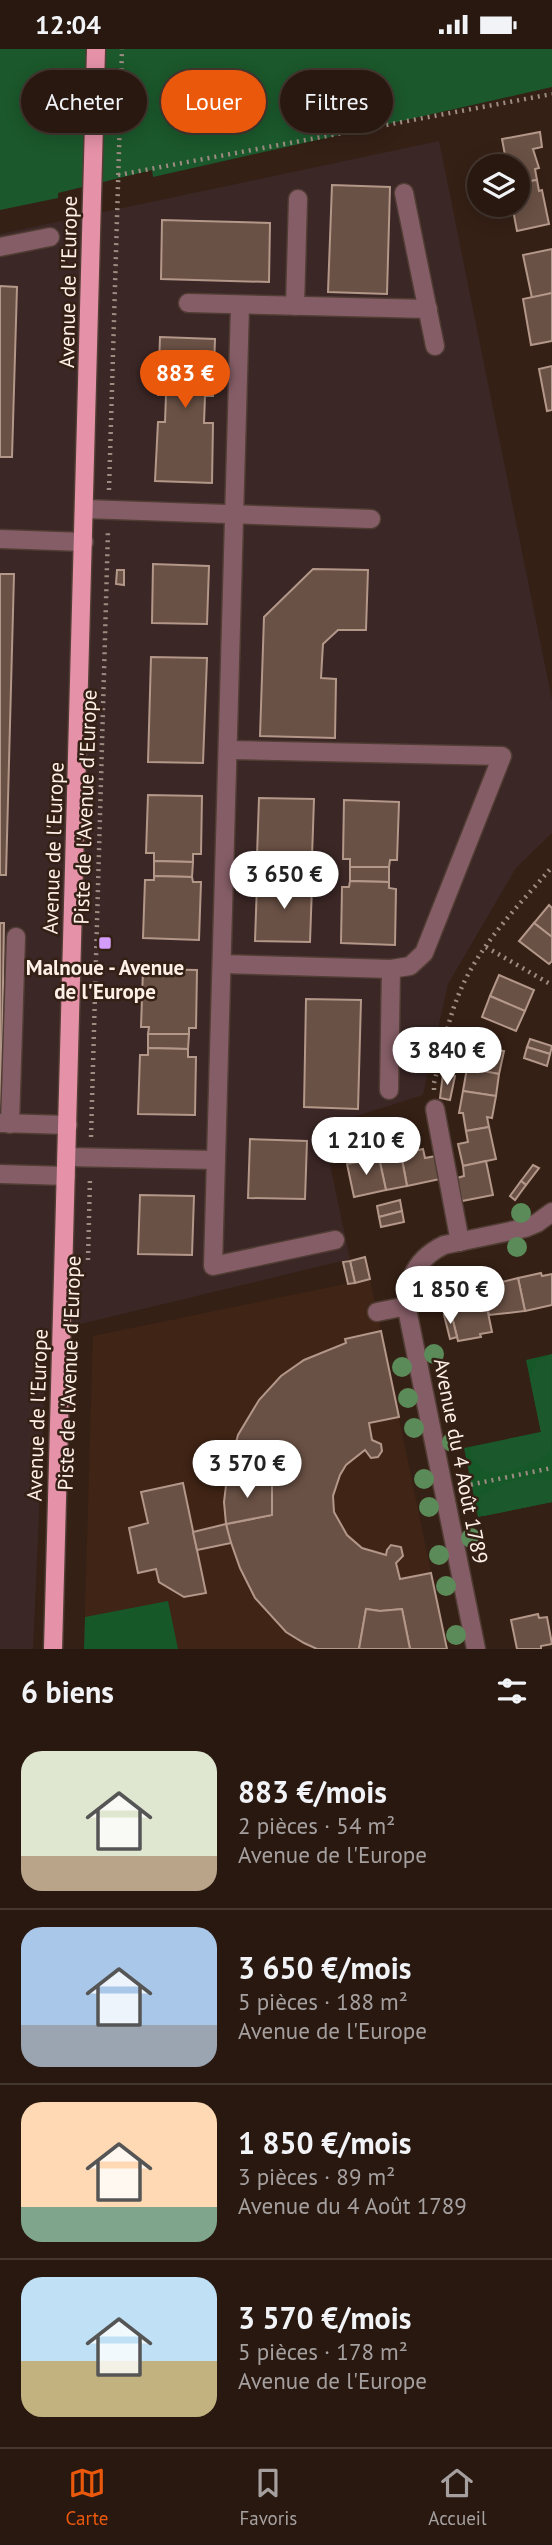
<!DOCTYPE html>
<html lang="fr">
<meta charset="utf-8">
<style>
:root{--surface:#281810;--page:#302119;--text:#f1f3f6;--muted:#a5a09f;--line:#443730;--accent:#ea580c}
body{margin:0;font-family:"PT Sans",sans-serif;background:var(--page);color:var(--text);height:100vh;display:flex;flex-direction:column;font-size:26px;white-space:nowrap}
*{box-sizing:border-box;margin:0}
p{font-size:23px;color:var(--muted)}
.icon{flex:none;width:38px;height:38px;fill:none;stroke:currentColor;stroke-width:2;stroke-linecap:round;stroke-linejoin:round}
.map{position:relative;height:1600px;overflow:hidden}
.sheet{display:flex;flex-direction:column;background:var(--surface);flex:1}
.sheet>*{flex:none}
.guide{position:absolute;left:21px;top:21px;width:511px;height:63px;display:flex;gap:14px}
.fabs{position:absolute;left:467px;top:105px;display:grid;gap:14px}
.fabs a{display:grid;place-items:center;width:63px;height:63px;border-radius:50%;background:var(--surface);box-shadow:0 4px 18px #0003,0 0 0 2px var(--line);font-size:35px}
.price{position:absolute;translate:-50% -60px;padding:0 16px;border-radius:24px;background:#fff;color:#222;font-size:23px;line-height:46px;filter:drop-shadow(0 2px 4px #0008)}
.price::after{content:'';position:absolute;left:50%;top:42px;width:21px;height:16px;margin-left:-10px;background:inherit;clip-path:polygon(0 0,100% 0,50% 100%)}
.price.active{background:var(--accent);color:#fff}
ul{padding:0;list-style:none}
li{display:flex;align-items:center;gap:21px;height:175px;padding:0 21px}
li+li{border-top:2px solid var(--line)}
li span{display:grid;place-items:center;flex:none;width:196px;height:140px;border-radius:21px;color:#555}
li>.icon{margin-inline-start:auto}
span .icon{width:84px;height:84px;fill:#fffc;stroke-width:1}
li b{font-size:30px}
h2{display:flex;justify-content:space-between;align-items:center;height:84px;padding:0 21px;font-size:30px}
.chip{padding:0 24px;border-radius:32px;background:var(--surface);box-shadow:0 4px 18px #0003,0 0 0 2px var(--line);font-size:24px;line-height:63px}
.chip.active{background:var(--accent);color:#fff}
.status{display:flex;justify-content:space-between;align-items:center;height:49px;padding:0 35px;background:var(--surface);direction:ltr}
.status svg{height:19px;fill:currentColor}
.tabs{display:flex;justify-content:space-around;align-items:center;height:98px;border-top:2px solid var(--line);background:var(--surface);font-size:19px;color:var(--muted)}
.tabs a{display:grid;justify-items:center;gap:4px}
.tabs .active{color:var(--accent)}
.map>svg:first-child{display:block}
</style>
<div class="status"><b>12:04</b><svg viewBox="0 0 49 12"><path d="M0 12V9h3v3zM5 12V6h3v6zM10 12V3h3v9zM15 12V0h3v12zM26 1h20v11H26zM47 4h2v5h-2z"/></svg></div>
<div class="map">
<svg width="552" height="1600" viewBox="0 0 552 1600">
<rect width="100%" height="100%" fill="#352015"/>
<path fill="#402415" d="M370 1230 447 1600H84L93 1287Z"/>
<path fill="#3b2726" d="M439 92 552 651V784L516 819 448 935 423 1046 322 1078 350 1210 47 1283 33 1600H0V185Z"/>
<g fill="#175829">
<path d="M552 1305V1453L478 1468 464 1399 541 1383 526 1311Z"/>
<path d="M168 1552 178 1600H84L85 1568Z"/>
</g>
<g fill="#1b582b">
<path d="M0 0H552V38L153 128 152 121 58 144V149L0 161Z"/>
<path d="M552 1305 551 1401C542 1412 502 1427 488 1423 481 1421 475 1414 471 1408V1398L541 1383 530 1330 536 1313Z"/>
<path d="M526 1429 552 1431V1453L484 1467 479 1462 481 1447 506 1434Z"/>
</g>
<g fill="#6a5145" stroke="#b39789" stroke-width="2">
<path d="M540 83 542 98 533 100 539 119 535 120 537 131 518 134V117H507L502 90Z"/>
<path d="M537 131 539 142 542 141 549 175 517 182 512 156H518V134Z"/>
<path d="M332 136 390 138 387 245 328 243Z"/>
<path d="M162 171 270 174 269 233 161 230Z"/>
<path d="M552 200V244L532 249 523 206Z"/>
<path d="M0 237 17 238 12 408H0Z"/>
<path d="M552 244V292L531 296 523 250Z"/>
<path d="M160 288 215 290 213 347H205L204 374H213L212 434 155 432 158 373H165L166 346H158Z"/>
<path d="M552 317V361L547 362 539 320Z"/>
<path d="M153 515 209 517 207 575 152 574Z"/>
<path d="M313 520 368 521 366 581H338L323 595 321 629 336 630 335 689 260 687 264 568Z"/>
<path d="M117 521H124V536L116 535Z"/>
<path d="M0 525H14L6 826H0Z"/>
<path d="M151 608 207 609 203 714 148 713Z"/>
<path d="M148 746 202 747 201 805H193V813L154 812V804H146Z"/>
<path d="M259 749 314 750 312 808 306 809V816L266 815V807H257Z"/>
<path d="M344 751 399 753 397 811H390L389 818H350V810H343Z"/>
<path d="M154 812 193 813 192 828 154 827Z"/>
<path d="M266 815 306 816 305 831 266 830Z"/>
<path d="M350 818H389V833L350 832Z"/>
<path d="M154 827 192 828 193 833H201L199 891 143 889 145 831H154Z"/>
<path d="M266 830 305 831V837H312L310 893 255 892 257 835 265 836Z"/>
<path d="M350 832 389 833V839L396 840 395 896 341 894 342 838H349Z"/>
<path d="M549 856 552 859V888L534 874Z"/>
<path d="M0 874H4L1 1059H0Z"/>
<path d="M534 874 552 888V912L549 915 519 892Z"/>
<path d="M143 920 197 921 196 979H189V985H148L149 978H141Z"/>
<path d="M499 926 534 941 525 962 490 947Z"/>
<path d="M490 947 525 962 516 982 482 968Z"/>
<path d="M306 950 361 951 358 1060 304 1058Z"/>
<path d="M148 985H189L188 1000 148 999Z"/>
<path d="M530 990 552 997 550 1005 527 998Z"/>
<path d="M471 997 504 1002 499 1025 467 1019Z"/>
<path d="M527 998 550 1005 547 1017 524 1009Z"/>
<path d="M148 999 188 1000V1008H196L195 1066 138 1065 140 1006H148Z"/>
<path d="M467 1019 499 1025 496 1047 463 1042Z"/>
<path d="M443 1025 455 1027 450 1051 440 1049Z"/>
<path d="M463 1042 496 1047 492 1069 487 1068 489 1078 466 1082 463 1064H459Z"/>
<path d="M489 1078 496 1110 463 1117 458 1095 468 1093 466 1082Z"/>
<path d="M250 1090 307 1092 305 1150 248 1149Z"/>
<path d="M423 1100 425 1109 436 1107 440 1130 407 1137 401 1105Z"/>
<path d="M401 1105 407 1137 386 1141 379 1109Z"/>
<path d="M379 1109 386 1141 354 1148 347 1115Z"/>
<path d="M486 1112 493 1146 462 1152 457 1129 464 1127 463 1117Z"/>
<path d="M533 1116 539 1119 526 1136 521 1132Z"/>
<path d="M521 1132 526 1136 515 1151 510 1147Z"/>
<path d="M140 1146 194 1147 192 1206 138 1205Z"/>
<path d="M400 1151 402 1162 379 1168 377 1157Z"/>
<path d="M402 1162 404 1173 381 1178 379 1168Z"/>
<path d="M365 1208 370 1230 355 1234 350 1212Z"/>
<path d="M350 1212 355 1234 348 1235 343 1213Z"/>
<path d="M541 1224 542 1227 552 1225V1256L525 1262 518 1229Z"/>
<path d="M518 1229 525 1262 489 1266 482 1238Z"/>
<path d="M486 1254 492 1283 480 1285 481 1288 458 1292 450 1259Z"/>
<path d="M451 1264 457 1288 450 1290 444 1266Z"/>
<path d="M381 1282 399 1368 369 1374 372 1391 381 1395 382 1402 378 1408 371 1409 365 1401 346 1416 340 1426 333 1447 334 1463 347 1486 362 1499 386 1506 387 1501 391 1496 401 1498 403 1507 396 1514 400 1530 431 1524 447 1600H410L402 1560 380 1562 366 1560 359 1600H317L304 1594 286 1583 255 1549 240 1519 228 1485 226 1475 272 1466V1436L227 1428 238 1386 259 1351 281 1327 304 1311 346 1294 345 1290Z"/>
<path d="M227 1428 272 1436V1466L226 1475 224 1453Z"/>
<path d="M183 1434 206 1544 184 1548 159 1533 156 1520 138 1524 129 1479 148 1474 141 1443Z"/>
<path d="M226 1475 231 1494 197 1501 193 1483Z"/>
<path d="M366 1560 380 1562 402 1560 410 1600H359Z"/>
<path d="M538 1565 539 1569 547 1568 552 1595 541 1597V1600H517L511 1571Z"/>
</g>
<g fill="none" stroke-linecap="round" stroke-linejoin="round">
<g stroke="#513d33" stroke-width="21">
<g id="minor">
<path d="M404 144 435 297"/>
<path d="M0 198 50 188"/>
<path d="M188 254 428 260"/>
<path d="M240 257 213 1217 335 1191"/>
<path d="M295 257 298 150"/>
<path d="M85 460 371 470"/>
<path d="M0 490 84 493"/>
<path d="M222 915 391 920 410 917 424 904 502 707 228 701"/>
<path d="M389 1041 391 920"/>
<path d="M435 1060 460 1193"/>
<path d="M0 1074 68 1076"/>
<path d="M10 1075 16 888"/>
<path d="M67 1108 216 1111"/>
<path d="M0 1125 66 1127"/>
<path d="M377 1263 407 1257"/>
<path d="M476 1600 408 1265C405 1234 415 1210 444 1196L525 1179 537 1174 552 1163"/>
</g>
</g>
<g stroke="#513d33" stroke-width="21">
<path id="major" d="M53 1600 96 0"/>
</g>
<g stroke="#9d8c82" stroke-width="4.5" stroke-dasharray="2 5" stroke-linecap="butt">
<path d="M118 126 552 45"/>
<path d="M109 441 122 0"/>
<path d="M486 898 552 936"/>
<path d="M434 1041V1034C442 1003 448 969 461 940 481 894 520 855 552 818"/>
<path d="M91 1088 108 481"/>
<path d="M88 1211 90 1129"/>
<path d="M464 1437 552 1419"/>
</g>
<use href="#minor" stroke="#855d67" stroke-width="18"/>
<use href="#major" stroke="#e592a8" stroke-width="18"/>
</g>
<g fill="#5b8b58">
<circle cx="521" cy="1164" r="10"/>
<circle cx="517" cy="1198" r="10"/>
<circle cx="434" cy="1305" r="10"/>
<circle cx="402" cy="1318" r="10"/>
<circle cx="408" cy="1349" r="10"/>
<circle cx="414" cy="1379" r="10"/>
<circle cx="452" cy="1393" r="10"/>
<circle cx="424" cy="1430" r="10"/>
<circle cx="429" cy="1458" r="10"/>
<circle cx="471" cy="1489" r="10"/>
<circle cx="439" cy="1506" r="10"/>
<circle cx="446" cy="1537" r="10"/>
<circle cx="456" cy="1586" r="10"/>
</g>
<rect fill="#d49cfb" stroke="#352015" stroke-width="2.5" x="98" y="887" width="14" height="14" rx="3.5"/>
<g text-anchor="middle" dominant-baseline="central" stroke-width="5" stroke-linejoin="round" paint-order="stroke">
<g font-size="21" fill="#fff0e8" stroke="#352015">
<text transform="translate(68 233) rotate(-89)">Avenue de l'Europe</text>
<text transform="translate(85 758) rotate(-88)">Piste de l'Avenue d'Europe</text>
<text transform="translate(53 799) rotate(-88)">Avenue de l'Europe</text>
<text transform="translate(69 1324) rotate(-88)">Piste de l'Avenue d'Europe</text>
<text transform="translate(37 1366) rotate(-88)">Avenue de l'Europe</text>
<text transform="translate(461 1412) rotate(79)">Avenue du 4 Août 1789</text>
</g>
<g font-size="21" font-weight="bold" fill="#fff0e8" stroke="#352015">
<text x="105" y="918">Malnoue - Avenue<tspan x="105" dy="24">de l'Europe</tspan></text>
</g>
</g>
</svg>
<div class="fabs">
<a><svg class="icon" aria-label="layers" viewBox="0 0 24 24"><path d="M12 4l9 5-9 5-9-5zM3 14l9 5 9-5"/></svg></a>
</div>
<b class="price active" style="left:185px;top:361px">883 €</b>
<b class="price" style="left:284px;top:862px">3 650 €</b>
<b class="price" style="left:447px;top:1038px">3 840 €</b>
<b class="price" style="left:366px;top:1128px">1 210 €</b>
<b class="price" style="left:450px;top:1277px">1 850 €</b>
<b class="price" style="left:247px;top:1451px">3 570 €</b>
<div class="guide">
<a class="chip">Acheter</a>
<a class="chip active">Louer</a>
<a class="chip">Filtres</a>
</div>
</div>
<section class="sheet">
<h2>6 biens<svg class="icon" aria-label="filters" viewBox="0 0 24 24"><path d="M4 7h16M4 17h16"/><circle cx="9" cy="7" r="2"/><circle cx="15" cy="17" r="2"/></svg></h2>
<ul>
<li><span style="background:linear-gradient(#dfe7d0 75%,#b9a48a 0)"><svg class="icon" aria-label="home" viewBox="0 0 24 24"><path d="M3 11l9-7 9 7M6 9v11h12V9"/></svg></span><div><b>883 €/mois</b><p>2 pièces · 54 m²</p><p>Avenue de l'Europe</p></div></li>
<li><span style="background:linear-gradient(#a9c7e8 70%,#9aa5b1 0)"><svg class="icon" aria-label="home" viewBox="0 0 24 24"><path d="M3 11l9-7 9 7M6 9v11h12V9"/></svg></span><div><b>3 650 €/mois</b><p>5 pièces · 188 m²</p><p>Avenue de l'Europe</p></div></li>
<li><span style="background:linear-gradient(#ffd9b3 75%,#7fa58c 0)"><svg class="icon" aria-label="home" viewBox="0 0 24 24"><path d="M3 11l9-7 9 7M6 9v11h12V9"/></svg></span><div><b>1 850 €/mois</b><p>3 pièces · 89 m²</p><p>Avenue du 4 Août 1789</p></div></li>
<li><span style="background:linear-gradient(#bfe0f5 60%,#c2b280 0)"><svg class="icon" aria-label="home" viewBox="0 0 24 24"><path d="M3 11l9-7 9 7M6 9v11h12V9"/></svg></span><div><b>3 570 €/mois</b><p>5 pièces · 178 m²</p><p>Avenue de l'Europe</p></div></li>
</ul>
</section>
<nav class="tabs">
<a class="active"><svg class="icon" aria-label="map" viewBox="0 0 24 24"><path d="M3 6l6-2 6 2 6-2v14l-6 2-6-2-6 2zM9 4v14M15 6v14"/></svg>Carte</a>
<a><svg class="icon" aria-label="saved" viewBox="0 0 24 24"><path d="M7 4h10v16l-5-4-5 4z"/></svg>Favoris</a>
<a><svg class="icon" aria-label="home" viewBox="0 0 24 24"><path d="M3 11l9-7 9 7M6 9v11h12V9"/></svg>Accueil</a>
</nav>
